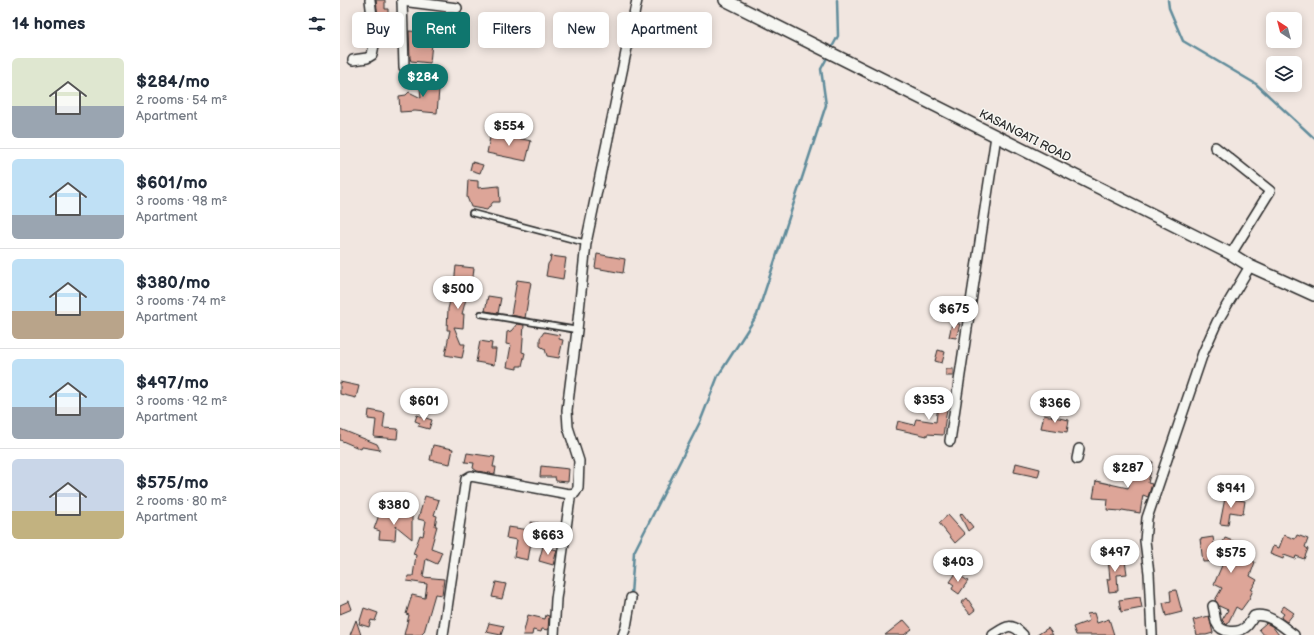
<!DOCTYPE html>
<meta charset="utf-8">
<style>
:root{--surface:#fff;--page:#f2f2f3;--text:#1f2937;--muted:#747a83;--line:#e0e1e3;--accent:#0f766e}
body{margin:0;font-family:"Balsamiq Sans",sans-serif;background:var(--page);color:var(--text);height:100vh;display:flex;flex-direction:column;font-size:15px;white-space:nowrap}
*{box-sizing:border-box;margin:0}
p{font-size:13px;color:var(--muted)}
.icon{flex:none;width:22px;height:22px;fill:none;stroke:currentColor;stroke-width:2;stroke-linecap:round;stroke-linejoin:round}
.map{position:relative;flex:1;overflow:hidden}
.panel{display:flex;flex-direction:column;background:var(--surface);width:340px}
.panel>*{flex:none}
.guide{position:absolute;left:12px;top:12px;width:380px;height:36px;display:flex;gap:8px}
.needle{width:26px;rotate:324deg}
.tools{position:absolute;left:926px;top:12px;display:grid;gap:8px}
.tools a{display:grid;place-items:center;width:36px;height:36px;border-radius:6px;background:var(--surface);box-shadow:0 2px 10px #0003;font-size:20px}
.price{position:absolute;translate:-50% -34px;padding:0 9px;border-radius:14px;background:#fff;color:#222;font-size:13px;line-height:26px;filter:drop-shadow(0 1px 2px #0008)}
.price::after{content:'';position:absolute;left:50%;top:24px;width:12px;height:9px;margin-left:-6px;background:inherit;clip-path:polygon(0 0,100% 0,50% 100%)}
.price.on{background:var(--accent);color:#fff}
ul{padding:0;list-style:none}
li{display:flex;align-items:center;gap:12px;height:100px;padding:0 12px}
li+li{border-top:1px solid var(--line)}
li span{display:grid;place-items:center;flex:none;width:112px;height:80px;border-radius:6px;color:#555}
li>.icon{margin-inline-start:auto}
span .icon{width:48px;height:48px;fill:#fffc;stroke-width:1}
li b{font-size:17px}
h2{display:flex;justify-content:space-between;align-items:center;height:48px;padding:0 12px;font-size:17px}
.tag{padding:0 14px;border-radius:6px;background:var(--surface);box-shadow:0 2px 10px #0003;font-size:14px;line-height:36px}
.tag.on{background:var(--accent);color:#fff}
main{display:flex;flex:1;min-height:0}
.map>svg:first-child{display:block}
</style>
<main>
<section class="panel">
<h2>14 homes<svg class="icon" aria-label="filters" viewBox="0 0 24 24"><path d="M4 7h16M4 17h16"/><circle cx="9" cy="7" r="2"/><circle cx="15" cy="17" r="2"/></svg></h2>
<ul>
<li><span style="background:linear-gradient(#dfe7d0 60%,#9aa5b1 0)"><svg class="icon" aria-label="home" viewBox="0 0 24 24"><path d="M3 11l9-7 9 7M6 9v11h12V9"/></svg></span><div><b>$284/mo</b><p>2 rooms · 54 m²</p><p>Apartment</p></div></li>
<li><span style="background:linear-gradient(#bfe0f5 70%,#9aa5b1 0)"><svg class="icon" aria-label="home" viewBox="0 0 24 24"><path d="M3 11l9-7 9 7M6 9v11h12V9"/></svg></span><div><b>$601/mo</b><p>3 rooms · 98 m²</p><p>Apartment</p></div></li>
<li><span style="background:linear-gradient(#bfe0f5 65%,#b9a48a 0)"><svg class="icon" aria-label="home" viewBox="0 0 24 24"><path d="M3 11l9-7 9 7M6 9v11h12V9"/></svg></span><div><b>$380/mo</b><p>3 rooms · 74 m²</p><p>Apartment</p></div></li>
<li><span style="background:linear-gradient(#bfe0f5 60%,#9aa5b1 0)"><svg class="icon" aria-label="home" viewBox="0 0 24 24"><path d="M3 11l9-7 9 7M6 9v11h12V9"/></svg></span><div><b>$497/mo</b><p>3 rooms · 92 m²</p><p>Apartment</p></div></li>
<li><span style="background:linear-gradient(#c9d6e8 65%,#c2b280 0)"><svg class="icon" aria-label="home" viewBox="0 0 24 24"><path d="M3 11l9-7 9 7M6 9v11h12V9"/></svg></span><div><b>$575/mo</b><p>2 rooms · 80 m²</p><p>Apartment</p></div></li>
</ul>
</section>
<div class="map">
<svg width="974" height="635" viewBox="0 0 974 635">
<rect width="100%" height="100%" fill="#f1e6e0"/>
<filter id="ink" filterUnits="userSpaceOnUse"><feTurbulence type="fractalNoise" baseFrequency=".025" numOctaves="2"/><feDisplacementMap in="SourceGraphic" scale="8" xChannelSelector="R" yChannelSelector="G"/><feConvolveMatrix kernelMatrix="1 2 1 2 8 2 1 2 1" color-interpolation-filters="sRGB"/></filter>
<g filter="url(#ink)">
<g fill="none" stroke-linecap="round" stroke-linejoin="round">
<g stroke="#618c9b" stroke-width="2.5">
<path d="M828 0 829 8 843 41 916 84 974 138"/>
<path d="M491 49 498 36 497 0"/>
<path d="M291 595 294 552 360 422 378 376 417 315 486 105 481 69 488 56"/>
</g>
</g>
<g fill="#dda598" stroke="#2b2b2b">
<path d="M36 0H45V9H48V18H38Z"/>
<path d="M302 28 311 29 310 45H301Z"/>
<path d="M69 31 93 33 90 63 71 61 70 58Z"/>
<path d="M86 77 100 78 97 113 75 111 60 112 59 96 66 95 69 92 81 98 80 88Z"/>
<path d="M151 132 191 141 186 161 147 153Z"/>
<path d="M132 162 143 165 140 173 130 170Z"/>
<path d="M128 180 138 181V188L159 186 160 202H153L147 210 131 207 127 197Z"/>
<path d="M257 254 285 259 283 273 255 268Z"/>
<path d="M211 256 226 258 223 279 206 276 208 264 210 261Z"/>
<path d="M116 266 134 268 132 286 128 285 127 295 122 314H124L123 328 114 327 121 344H125L122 358 105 355 110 330H107L108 309 112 293H113Z"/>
<path d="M177 280 191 282 185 318 171 315Z"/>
<path d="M148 296 161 298 158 313 145 311Z"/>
<path d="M612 323 620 324 616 338 609 337Z"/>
<path d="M177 324 184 325 182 352 185 353 182 366H177V369L167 367 171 345 166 344 167 332 171 331Z"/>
<path d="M204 332 220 335 219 339 223 340 219 358 207 356 205 349 200 346V338Z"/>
<path d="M140 341 152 343 151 349H156L154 365 136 362Z"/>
<path d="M598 350 605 352 602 363 595 361Z"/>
<rect x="606" y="369" width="7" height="7"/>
<path d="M0 382 19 386 16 398 0 394Z"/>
<path d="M599 395 609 396 603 435 587 434V436L556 429 558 421 574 425 576 419 596 422Z"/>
<path d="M29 410 45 413 43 428 58 429 57 439 34 437 36 420 28 419Z"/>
<path d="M77 415 92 420 89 429 78 426 80 423 75 421Z"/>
<path d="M704 415 729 420 727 432 701 428Z"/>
<path d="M0 429 37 444 40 450 22 447 21 449 0 440Z"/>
<path d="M93 445 113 449 110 464 90 460Z"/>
<path d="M127 453 155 457 153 467H156L155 474 137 471 133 468 134 463 125 462Z"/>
<path d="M795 457 813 462 808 483 812 484 808 497 803 495 800 513 782 510 781 511 767 510 768 499 753 498 756 481 788 488 794 468H792Z"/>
<path d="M676 463 700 469 698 477 674 472Z"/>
<path d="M201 466 229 469 228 482 216 481 215 477H200Z"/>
<path d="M85 496 99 500 94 515 97 516 95 526H97L91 548 102 552 97 564 86 559 83 577 104 579 102 595 95 594 84 632 81 635H64L69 615 66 614 72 595 85 598 87 584 67 581 68 576H73L76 555 73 554 80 535 83 536 86 521 78 519Z"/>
<path d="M885 498 905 501 903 514 890 512 888 525 880 524Z"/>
<path d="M622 513 633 527 628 531 620 515Z"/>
<path d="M39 515H72V539L56 526 55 540 39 539 40 531 34 529Z"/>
<path d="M608 515 625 534 615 543 599 523Z"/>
<path d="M191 522 199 523 195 543 191 542 188 560 174 557 177 540 166 538 168 527 190 530Z"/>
<path d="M944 535 955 539 957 535 968 539 965 547 968 549 964 559 956 556 955 559 944 555 943 559 930 554 933 546 939 548Z"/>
<path d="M873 537 876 557 885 538 908 547 905 558 915 562 910 576 917 580 911 590H913L909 599 901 610 896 607 887 625 882 620 888 610 879 606 875 600 882 588 874 584 883 563 878 564 877 561 863 562 860 539Z"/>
<path d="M203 546 217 550 213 565 199 561Z"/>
<path d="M779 557 780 562 785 561 787 574 777 575 778 591 769 592 767 579H770L768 559Z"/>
<path d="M616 573 628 581 619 594 612 589 614 585 610 582Z"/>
<path d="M156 582 166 584 162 599 152 597Z"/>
<path d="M836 590 842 612 826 616 823 603 831 601 830 591Z"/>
<path d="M800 597 802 608 781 612 779 600Z"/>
<path d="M627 598 635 610 630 614 621 603Z"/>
<path d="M9 601 12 609 0 614V605Z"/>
<path d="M944 606 954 613 947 622 941 618 944 614 940 611Z"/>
<path d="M24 608 38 613 35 621 31 620 29 627 19 624Z"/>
<path d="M754 613 757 623 769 619 774 635H736L733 627 749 621 747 614Z"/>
<path d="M188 615 205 619 206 615 209 616 208 630 202 629 201 632 193 630 192 635H183Z"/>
<path d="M869 616 873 633 866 635H857L853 620Z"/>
<path d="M16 620 21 635H10Z"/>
<path d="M564 620 572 629 564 635H545Z"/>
<path d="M149 623 164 626 161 635 146 632Z"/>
<path d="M926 623 932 626 939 635H924L919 629Z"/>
<path d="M708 628 713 635H697Z"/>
</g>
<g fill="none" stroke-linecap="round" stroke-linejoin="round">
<g stroke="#2b2b2b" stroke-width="8">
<g id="service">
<path d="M132 213 246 243"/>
<path d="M141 314 237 330"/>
</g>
</g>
<g stroke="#2b2b2b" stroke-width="12">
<g id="minor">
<path d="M62 0 64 67"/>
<path d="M62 1 117 8"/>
<path d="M13 60 27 58 32 55 35 40 30 0"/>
<path d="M875 147 930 191 891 254"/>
<path d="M610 441 656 136"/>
<path d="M737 459 739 449"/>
<path d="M873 606C874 611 875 617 876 622 881 634 899 634 907 626 910 623 912 619 914 616 928 612 944 628 954 635"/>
<path d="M103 635 126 479 131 476 229 494 235 493 238 488 239 461 228 427 227 410 237 330 246 243 297 0"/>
<path d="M214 635 216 599 230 499 229 494"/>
<path d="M283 635 286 627 291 598"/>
<path d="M653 635C665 627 671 621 683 635"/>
<path d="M812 635 809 573 805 541 807 518 863 353 877 322 910 266"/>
</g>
</g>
<g stroke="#2b2b2b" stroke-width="14">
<path id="tertiary" d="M385 0 891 254 910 266 974 295"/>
</g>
<use href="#service" stroke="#f6f6f2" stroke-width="4.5"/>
<use href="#minor" stroke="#f6f6f2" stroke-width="9"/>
<use href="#tertiary" stroke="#f6f6f2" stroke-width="11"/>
</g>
</g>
<g text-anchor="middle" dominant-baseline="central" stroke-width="3" stroke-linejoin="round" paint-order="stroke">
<g font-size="12" fill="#2b2b2b" stroke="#f6f6f2">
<text transform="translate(685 136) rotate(27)">KASANGATI ROAD</text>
</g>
</g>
</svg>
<div class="tools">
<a><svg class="needle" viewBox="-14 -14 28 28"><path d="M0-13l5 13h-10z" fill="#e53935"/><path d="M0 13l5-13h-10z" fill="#747a83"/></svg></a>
<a><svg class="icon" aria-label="layers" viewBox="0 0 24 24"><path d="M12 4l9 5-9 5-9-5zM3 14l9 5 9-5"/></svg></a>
</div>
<b class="price on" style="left:83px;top:98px">$284</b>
<b class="price" style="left:169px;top:147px">$554</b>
<b class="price" style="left:118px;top:310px">$500</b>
<b class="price" style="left:614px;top:330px">$675</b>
<b class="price" style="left:589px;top:421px">$353</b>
<b class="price" style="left:84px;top:422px">$601</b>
<b class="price" style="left:715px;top:424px">$366</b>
<b class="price" style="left:788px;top:489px">$287</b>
<b class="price" style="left:891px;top:509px">$941</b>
<b class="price" style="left:54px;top:526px">$380</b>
<b class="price" style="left:208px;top:556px">$663</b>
<b class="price" style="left:775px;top:573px">$497</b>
<b class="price" style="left:891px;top:574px">$575</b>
<b class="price" style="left:618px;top:583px">$403</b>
<div class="guide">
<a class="tag">Buy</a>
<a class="tag on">Rent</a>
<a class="tag">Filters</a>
<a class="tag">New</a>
<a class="tag">Apartment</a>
</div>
</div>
</main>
